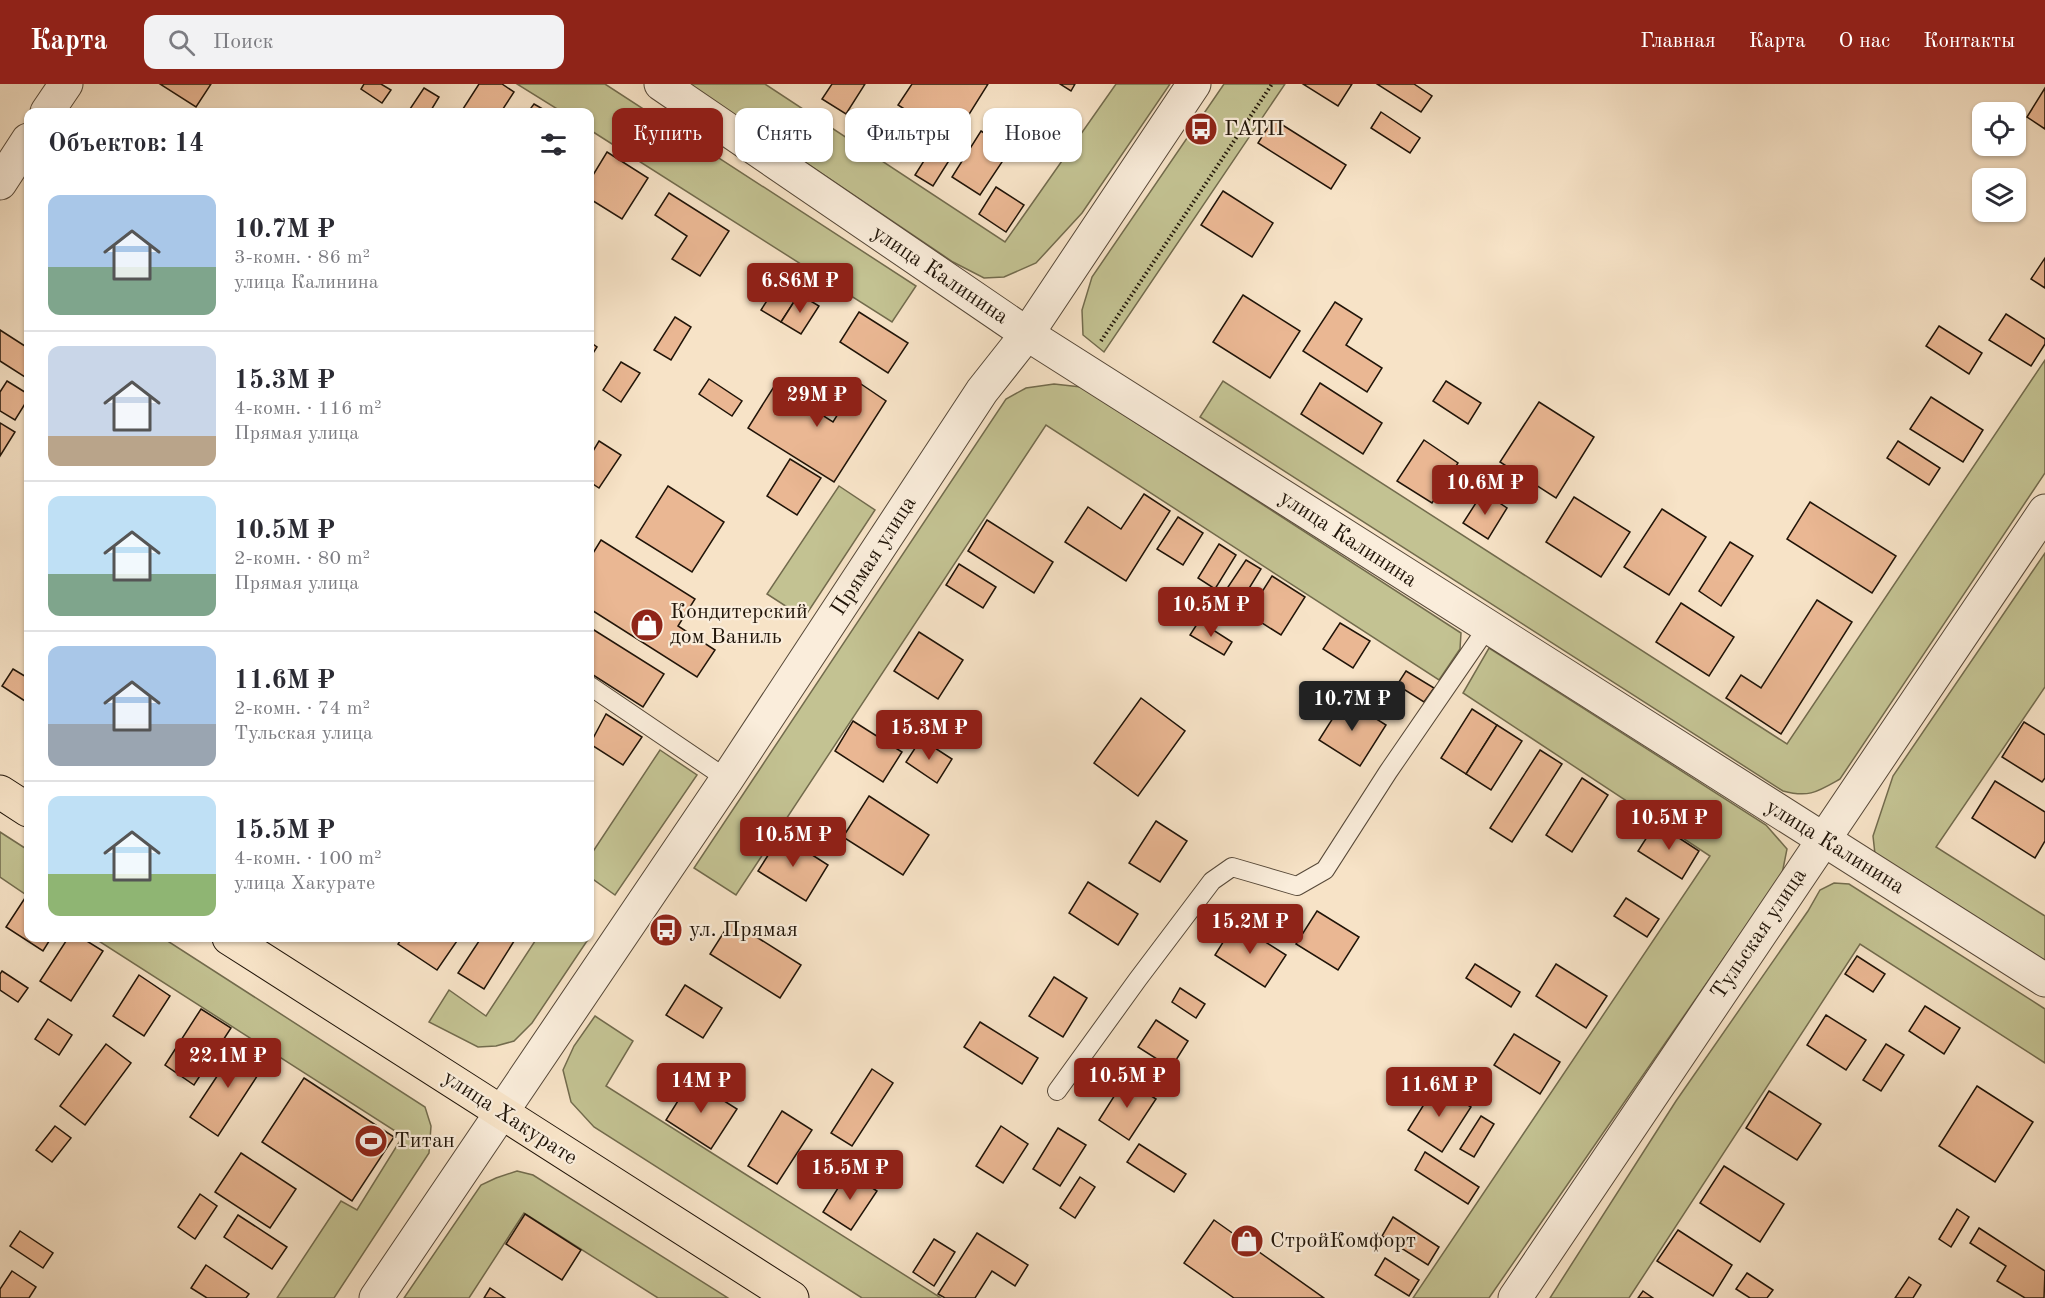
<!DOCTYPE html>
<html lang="ru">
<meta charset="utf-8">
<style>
:root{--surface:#fff;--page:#f2f2f3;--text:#2b2b33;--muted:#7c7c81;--line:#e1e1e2;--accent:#8f2418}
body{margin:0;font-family:"Old Standard TT",serif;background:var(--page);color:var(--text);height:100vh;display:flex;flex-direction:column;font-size:22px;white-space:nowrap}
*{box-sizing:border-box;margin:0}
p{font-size:20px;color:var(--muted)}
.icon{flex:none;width:33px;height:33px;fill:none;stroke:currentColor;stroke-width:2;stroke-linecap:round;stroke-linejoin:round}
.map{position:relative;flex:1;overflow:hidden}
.side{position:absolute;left:24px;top:24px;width:570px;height:834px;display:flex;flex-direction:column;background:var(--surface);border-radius:12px;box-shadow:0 2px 4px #0004}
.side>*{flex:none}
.banner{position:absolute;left:612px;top:24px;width:570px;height:54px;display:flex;gap:12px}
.fabs{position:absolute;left:1972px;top:18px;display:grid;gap:12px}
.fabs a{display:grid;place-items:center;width:54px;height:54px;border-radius:12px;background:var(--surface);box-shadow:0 2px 4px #0004;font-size:30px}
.price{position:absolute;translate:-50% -51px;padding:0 14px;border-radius:6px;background:var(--accent);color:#fff;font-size:20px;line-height:39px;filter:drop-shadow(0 2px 3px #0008)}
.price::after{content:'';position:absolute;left:50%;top:36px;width:18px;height:14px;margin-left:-9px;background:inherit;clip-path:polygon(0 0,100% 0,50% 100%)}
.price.active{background:#222;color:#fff}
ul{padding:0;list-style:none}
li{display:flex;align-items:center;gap:18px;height:150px;padding:0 24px}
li+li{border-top:2px solid var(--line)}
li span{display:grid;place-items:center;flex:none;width:168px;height:120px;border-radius:12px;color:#555}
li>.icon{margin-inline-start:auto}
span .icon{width:72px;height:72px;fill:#fffc;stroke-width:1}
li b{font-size:26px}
h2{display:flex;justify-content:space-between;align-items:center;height:72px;padding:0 24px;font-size:26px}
.chip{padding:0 21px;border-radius:12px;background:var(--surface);box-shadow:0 2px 4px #0004;font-size:21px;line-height:54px}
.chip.active{background:var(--accent);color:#fff}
header{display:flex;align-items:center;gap:36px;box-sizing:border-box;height:84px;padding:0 30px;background:var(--accent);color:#fff}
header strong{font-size:28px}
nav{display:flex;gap:33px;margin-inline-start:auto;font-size:21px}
.search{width:420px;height:54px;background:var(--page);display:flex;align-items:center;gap:15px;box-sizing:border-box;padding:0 21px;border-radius:12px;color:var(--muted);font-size:22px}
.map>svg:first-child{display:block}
</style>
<header>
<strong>Карта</strong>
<div class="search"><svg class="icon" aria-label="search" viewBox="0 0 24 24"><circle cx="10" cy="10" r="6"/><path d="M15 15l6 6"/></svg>Поиск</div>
<nav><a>Главная</a><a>Карта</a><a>О нас</a><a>Контакты</a></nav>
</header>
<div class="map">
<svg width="2045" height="1214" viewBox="0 0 2045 1214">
<rect width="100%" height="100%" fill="#f7e3c7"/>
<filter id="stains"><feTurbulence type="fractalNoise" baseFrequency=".00333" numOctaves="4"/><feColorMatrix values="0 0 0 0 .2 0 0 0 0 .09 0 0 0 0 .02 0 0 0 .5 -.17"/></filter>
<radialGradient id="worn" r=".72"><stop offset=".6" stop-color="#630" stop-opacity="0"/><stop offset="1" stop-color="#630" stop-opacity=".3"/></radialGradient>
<g fill="#c3c292" stroke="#726b4d" stroke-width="1.5">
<path d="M517 0H605L916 202 892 238 590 46V28H562Z"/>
<path d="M689 0H765L1005 158 1116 0H1170L1082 129 1036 179 1004 193 984 194 953 178Z"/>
<path d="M1224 0H1285L1104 268 1083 251 1082 226 1092 193Z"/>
<path d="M2045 276V389L1840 695C1817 708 1809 714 1783 707L1200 333 1223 297 1787 660Z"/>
<path d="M1054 300 1081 303 1461 549 1460 565 1439 596 1046 341 736 811 694 784 1006 315 1026 304Z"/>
<path d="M839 402 875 426 804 534 767 510Z"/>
<path d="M2045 469V603L1936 763 2045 832V878L1875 770 1873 752 1893 692Z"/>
<path d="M1489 564 1766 741 1787 765 1782 790 1489 1214H1413L1710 772 1463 609Z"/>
<path d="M660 666 697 691 615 811 590 793V772Z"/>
<path d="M0 748 28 766V812L0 793Z"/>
<path d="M1834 799 1849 800 2045 925V979L1860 860 1629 1214H1550L1676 1017 1808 827 1820 806Z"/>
<path d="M94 854H163L425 1023 431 1042 429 1069 334 1214H277L341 1117 357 1126 403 1052Z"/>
<path d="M537 854H589L532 939 514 957 496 962 478 963 429 938 449 906 486 932Z"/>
<path d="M595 932 633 957 606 1002 941 1214H862L594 1043 571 1018 563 986 574 962Z"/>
<path d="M517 1087 533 1091 728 1214H658L524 1129 469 1214H404L481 1101 496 1094Z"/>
</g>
<g fill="#eab793" stroke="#201408" stroke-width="1.5">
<path d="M160 0H211L196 23Z"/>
<path d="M364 0H381L391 6 382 19 361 5Z"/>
<path d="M479 0H502L514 8 501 28H461Z"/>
<path d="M832 0H865L846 30 822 15Z"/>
<path d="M912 0H988L953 56 898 21Z"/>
<path d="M1060 0H1075L1071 7Z"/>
<path d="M1303 0H1352L1338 22Z"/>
<path d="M1377 0H1414L1432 12 1421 28Z"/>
<path d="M424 4 439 13 430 28H408Z"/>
<path d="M2045 4V45L2027 33Z"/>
<path d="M534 20 548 28H528Z"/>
<path d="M1381 28 1420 54 1410 69 1371 44Z"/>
<path d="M1273 35 1346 81 1331 105 1258 59Z"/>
<path d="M981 47 1010 66 980 111 952 93Z"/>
<path d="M932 64 950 75 933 102 915 91Z"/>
<path d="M607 68 648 94 622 135 590 115V96Z"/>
<path d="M996 103 1024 121 1006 148 979 130Z"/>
<path d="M1223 107 1273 139 1252 173 1201 141Z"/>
<path d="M669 109 729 147 700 192 672 175 687 152 655 131Z"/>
<path d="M2045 174V204L2031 195Z"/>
<path d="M779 198 799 210 781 238 761 226Z"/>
<path d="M799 210 819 222 801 250 781 238Z"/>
<path d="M1243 211 1300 247 1270 294 1213 258Z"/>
<path d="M1335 218 1362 235 1346 261 1382 284 1367 308 1303 267Z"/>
<path d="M859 228 908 259 888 289 840 258Z"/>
<path d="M2006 230 2045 255V260L2031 282 1989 256Z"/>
<path d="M675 233 691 243 671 276 654 266Z"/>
<path d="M1939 242 1982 269 1969 290 1926 262Z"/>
<path d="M0 246 28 264V295L0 277Z"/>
<path d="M590 258 597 263 590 274Z"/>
<path d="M621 278 640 289 621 318 603 306Z"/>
<path d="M709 295 742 317 732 332 699 310Z"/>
<path d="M7 297 28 310V315L15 336 0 327V308Z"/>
<path d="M1446 297 1481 319 1468 340 1433 317Z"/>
<path d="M858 298 886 317 834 398 748 344 775 301 833 338Z"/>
<path d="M1320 299 1382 339 1363 370 1301 330Z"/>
<path d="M1931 313 1983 346 1963 378 1910 345Z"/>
<path d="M1539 318 1594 353 1556 414 1500 378Z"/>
<path d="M0 339 15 348 0 372Z"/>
<path d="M1424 356 1458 379 1432 419 1397 397Z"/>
<path d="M599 357 621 371 599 404 590 398V372Z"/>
<path d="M1898 357 1940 384 1929 401 1887 374Z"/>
<path d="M790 375 821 394 797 431 767 412Z"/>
<path d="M668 402 724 438 692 488 636 453Z"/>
<path d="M1483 408 1507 424 1488 455 1463 439Z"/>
<path d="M1144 410 1170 427 1126 497 1065 458 1088 423 1121 445Z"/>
<path d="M1574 413 1630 448 1601 493 1546 458Z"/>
<path d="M1810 418 1896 472 1872 509 1787 455Z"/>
<path d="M1662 425 1706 453 1669 511 1624 483Z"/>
<path d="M1178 433 1203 449 1183 481 1157 465Z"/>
<path d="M987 436 1053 478 1034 509 968 467Z"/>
<path d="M601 456 695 515 678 542 715 566 697 593 590 525V474Z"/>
<path d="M1730 458 1753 472 1721 522 1699 507Z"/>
<path d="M1219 460 1236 471 1215 505 1198 494Z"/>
<path d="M1246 476 1261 485 1240 519 1224 509Z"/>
<path d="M959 480 996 503 983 524 946 501Z"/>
<path d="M1272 492 1305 513 1281 551 1248 530Z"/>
<path d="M1817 516 1852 538 1781 650 1726 614 1741 591 1761 604Z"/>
<path d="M1681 519 1734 553 1709 592 1656 558Z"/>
<path d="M1199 537 1232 558 1224 571 1190 551Z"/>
<path d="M1340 539 1370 557 1353 584 1323 565Z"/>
<path d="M594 546 664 590 643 623 590 589V554Z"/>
<path d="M919 548 963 576 938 615 894 587Z"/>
<path d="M13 585 28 594V619L2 602Z"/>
<path d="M1406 587 1434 604 1424 618 1397 601Z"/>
<path d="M1141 614 1185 647 1138 712 1094 679Z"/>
<path d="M1345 615 1386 641 1360 682 1319 656Z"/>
<path d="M1472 625 1497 641 1466 690 1441 674Z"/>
<path d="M606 630 642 653 623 681 590 660Z"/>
<path d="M937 634 963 652 955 664 929 647Z"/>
<path d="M853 637 902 668 883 698 835 667Z"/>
<path d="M2024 638 2045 651V694L2042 698 2002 673Z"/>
<path d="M1497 641 1522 657 1491 706 1466 690Z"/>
<path d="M921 655 952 675 937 699 906 678Z"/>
<path d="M1540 666 1562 680 1512 758 1490 744Z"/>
<path d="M1582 694 1608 711 1572 768 1546 751Z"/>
<path d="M1995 697 2045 728V757L2035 774 1972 734Z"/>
<path d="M869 712 929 751 903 791 843 753Z"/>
<path d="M1156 737 1187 757 1160 798 1129 779Z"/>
<path d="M1656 739 1699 767 1682 795 1638 767Z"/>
<path d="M781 751 828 781 806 817 758 787Z"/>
<path d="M1088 798 1138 830 1118 861 1069 829Z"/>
<path d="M25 814 28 817V854H51L43 867 6 843Z"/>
<path d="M1626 814 1659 835 1647 853 1614 832Z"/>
<path d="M1317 827 1359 853 1338 886 1296 860Z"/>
<path d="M731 837 801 881 780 914 710 870Z"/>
<path d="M1235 839 1286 871 1265 903 1215 871Z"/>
<path d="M68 854H82L103 867 71 917 40 897Z"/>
<path d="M402 854H459L437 886 398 860Z"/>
<path d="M481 854H516L484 905 458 889Z"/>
<path d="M1857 872 1885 890 1873 908 1845 890Z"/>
<path d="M1475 880 1520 908 1511 923 1466 894Z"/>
<path d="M1556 880 1607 912 1586 944 1536 912Z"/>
<path d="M2 887 28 904 18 918 0 906V890Z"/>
<path d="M139 891 170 912 144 952 113 932Z"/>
<path d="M1054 893 1087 914 1063 953 1029 932Z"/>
<path d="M685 901 722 924 703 954 666 931Z"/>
<path d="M1180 904 1205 920 1196 934 1172 918Z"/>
<path d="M1925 922 1960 944 1944 970 1909 947Z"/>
<path d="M201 925 231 944 194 1001 165 981Z"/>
<path d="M1826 931 1866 956 1846 986 1807 961Z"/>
<path d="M48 935 72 951 59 971 35 955Z"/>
<path d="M1156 936 1188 957 1171 984 1138 963Z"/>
<path d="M980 938 1038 974 1022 1000 964 963Z"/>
<path d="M1514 950 1560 978 1540 1010 1494 981Z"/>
<path d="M239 959 267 977 218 1052 190 1033Z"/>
<path d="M106 960 131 979 85 1041 60 1022Z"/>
<path d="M1886 960 1904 971 1881 1007 1863 996Z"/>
<path d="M872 985 893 999 852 1062 831 1049Z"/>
<path d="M304 994 394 1053 352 1117 262 1058Z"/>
<path d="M1125 995 1156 1015 1129 1056 1099 1036Z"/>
<path d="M691 996 737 1025 711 1065 666 1036Z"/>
<path d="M1436 1001 1471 1023 1442 1068 1408 1046Z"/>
<path d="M1977 1002 2033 1038 1995 1098 1939 1062Z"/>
<path d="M1769 1007 1821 1040 1797 1076 1746 1044Z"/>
<path d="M782 1027 812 1046 777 1100 748 1082Z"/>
<path d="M1481 1032 1494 1040 1474 1073 1460 1065Z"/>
<path d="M55 1042 71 1054 52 1078 36 1066Z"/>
<path d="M1001 1042 1028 1060 1003 1099 976 1082Z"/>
<path d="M1058 1044 1086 1061 1060 1102 1033 1085Z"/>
<path d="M1139 1060 1186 1090 1174 1108 1127 1078Z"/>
<path d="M1425 1068 1479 1103 1468 1120 1415 1086Z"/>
<path d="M241 1069 296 1105 270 1144 215 1108Z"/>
<path d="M1724 1082 1784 1120 1760 1158 1700 1119Z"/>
<path d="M848 1088 877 1107 851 1146 823 1128Z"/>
<path d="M1080 1093 1095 1103 1075 1134 1060 1124Z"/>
<path d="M200 1110 217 1122 195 1155 178 1143Z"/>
<path d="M1957 1125 1969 1133 1951 1163 1939 1155Z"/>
<path d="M525 1130 581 1166 562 1196 506 1160Z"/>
<path d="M238 1131 287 1163 272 1185 224 1153Z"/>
<path d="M1393 1133 1439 1163 1428 1181 1382 1152Z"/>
<path d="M1214 1136 1324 1214H1234L1184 1179Z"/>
<path d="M1979 1144 2045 1187 2044 1214H2025L1997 1197 2006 1182 1970 1159Z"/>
<path d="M1678 1146 1732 1181 1713 1212 1657 1177Z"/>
<path d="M20 1147 53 1169 43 1184 10 1162Z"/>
<path d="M977 1149 1028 1181 1015 1202 992 1187 975 1214H945L938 1210Z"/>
<path d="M934 1155 955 1168 934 1202 913 1188Z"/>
<path d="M1385 1174 1419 1196 1409 1212 1375 1191Z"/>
<path d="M206 1181 249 1210 246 1214H207L191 1204Z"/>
<path d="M12 1187 36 1203 29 1214H0V1205Z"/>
<path d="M1747 1189 1773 1206 1767 1214H1750L1736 1205Z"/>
<path d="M1909 1193 1921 1201 1913 1214H1895Z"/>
<path d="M490 1204 505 1214H484Z"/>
<path d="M1643 1207 1653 1214H1638Z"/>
</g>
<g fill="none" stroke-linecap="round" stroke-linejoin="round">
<g stroke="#564838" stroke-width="20">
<g id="service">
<path d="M590 602 727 695"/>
<path d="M1057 1007 1138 895 1212 797 1232 783 1297 802 1325 786 1388 688 1487 544"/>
</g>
</g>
<g stroke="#564838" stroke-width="35">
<g id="minor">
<path d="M661 0 1027 250 2045 896"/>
<path d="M376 1214 727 695 982 307 1027 250 1194 0"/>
<path d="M1515 1214 2045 427"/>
</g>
</g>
<g stroke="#564838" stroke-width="35">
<g id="tertiary">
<path d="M47 28 66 0"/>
<path d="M0 99 28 56"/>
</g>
</g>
<g stroke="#201408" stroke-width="35">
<g id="primary">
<path d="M0 708 28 726"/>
<path d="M229 854 792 1214"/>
</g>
</g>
<path stroke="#201408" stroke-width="4" stroke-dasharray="1.5 3" stroke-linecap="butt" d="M1101 257 1272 0"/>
<use href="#service" stroke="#faeddb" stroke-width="18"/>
<use href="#minor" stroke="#faeddb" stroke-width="33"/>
<use href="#tertiary" stroke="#faeddb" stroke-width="33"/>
<use href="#primary" stroke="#f7e3c7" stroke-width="33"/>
</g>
<defs>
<g id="bus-disc" transform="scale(1.725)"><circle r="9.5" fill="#8f2418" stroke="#faeddb"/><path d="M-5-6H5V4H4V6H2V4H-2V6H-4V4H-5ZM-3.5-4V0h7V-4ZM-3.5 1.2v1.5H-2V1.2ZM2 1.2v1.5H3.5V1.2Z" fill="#fff"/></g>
<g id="shop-disc" transform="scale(1.725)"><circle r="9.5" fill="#8f2418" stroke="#faeddb"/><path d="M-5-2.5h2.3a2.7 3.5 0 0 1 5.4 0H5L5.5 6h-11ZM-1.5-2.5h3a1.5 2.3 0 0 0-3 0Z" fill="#fff"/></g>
<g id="stadium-disc" transform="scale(1.725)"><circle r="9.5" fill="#8f2418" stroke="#faeddb"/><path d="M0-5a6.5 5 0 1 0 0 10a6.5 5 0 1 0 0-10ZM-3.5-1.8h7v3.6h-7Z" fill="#fff"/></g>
</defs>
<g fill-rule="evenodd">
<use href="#bus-disc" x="1201" y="45"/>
<use href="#shop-disc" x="647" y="541"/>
<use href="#bus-disc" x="666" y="846"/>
<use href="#stadium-disc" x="371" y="1057"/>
<use href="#shop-disc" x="1247" y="1157"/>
</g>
<g text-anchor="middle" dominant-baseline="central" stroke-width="4.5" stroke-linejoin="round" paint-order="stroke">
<g font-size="22" fill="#201408" stroke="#faeddb" text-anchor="start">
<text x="1224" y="45">ГАТП</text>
<text x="670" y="528">Кондитерский<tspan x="670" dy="25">дом Ваниль</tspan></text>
<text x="689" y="846">ул. Прямая</text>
<text x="394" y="1057">Титан</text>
<text x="1270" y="1157">СтройКомфорт</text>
</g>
<g font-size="22" fill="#201408" stroke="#faeddb">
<text transform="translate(940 191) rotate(34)">улица Калинина</text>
<text transform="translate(1348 455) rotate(33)">улица Калинина</text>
<text transform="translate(874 472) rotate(-57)">Прямая улица</text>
<text transform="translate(1835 763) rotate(32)">улица Калинина</text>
<text transform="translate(1759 850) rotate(-56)">Тульская улица</text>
<text transform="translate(510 1034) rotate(33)">улица Хакурате</text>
</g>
</g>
<rect width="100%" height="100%" filter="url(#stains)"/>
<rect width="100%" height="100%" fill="url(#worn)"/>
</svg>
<div class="fabs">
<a><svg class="icon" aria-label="locate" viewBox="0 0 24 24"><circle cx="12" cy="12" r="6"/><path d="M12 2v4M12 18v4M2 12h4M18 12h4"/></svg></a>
<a><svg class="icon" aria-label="layers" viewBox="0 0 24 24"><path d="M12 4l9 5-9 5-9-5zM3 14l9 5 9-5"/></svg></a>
</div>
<b class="price" style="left:800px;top:230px">6.86M ₽</b>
<b class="price" style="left:817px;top:344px">29M ₽</b>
<b class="price" style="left:1485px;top:432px">10.6M ₽</b>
<b class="price" style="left:1211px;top:554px">10.5M ₽</b>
<b class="price active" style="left:1352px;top:648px">10.7M ₽</b>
<b class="price" style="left:929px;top:677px">15.3M ₽</b>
<b class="price" style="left:1669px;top:767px">10.5M ₽</b>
<b class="price" style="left:793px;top:784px">10.5M ₽</b>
<b class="price" style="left:1250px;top:871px">15.2M ₽</b>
<b class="price" style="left:228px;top:1005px">22.1M ₽</b>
<b class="price" style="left:1127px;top:1025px">10.5M ₽</b>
<b class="price" style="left:701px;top:1030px">14M ₽</b>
<b class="price" style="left:1439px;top:1034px">11.6M ₽</b>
<b class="price" style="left:850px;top:1117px">15.5M ₽</b>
<div class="banner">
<a class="chip active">Купить</a>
<a class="chip">Снять</a>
<a class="chip">Фильтры</a>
<a class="chip">Новое</a>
</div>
<section class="side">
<h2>Объектов: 14<svg class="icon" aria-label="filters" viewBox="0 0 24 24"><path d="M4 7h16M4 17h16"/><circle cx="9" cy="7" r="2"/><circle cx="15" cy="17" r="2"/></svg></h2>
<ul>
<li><span style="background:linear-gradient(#a9c7e8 60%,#7fa58c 0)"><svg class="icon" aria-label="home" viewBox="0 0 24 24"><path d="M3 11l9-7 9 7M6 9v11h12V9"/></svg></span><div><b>10.7M ₽</b><p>3-комн. · 86 m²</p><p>улица Калинина</p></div></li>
<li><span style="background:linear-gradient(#c9d6e8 75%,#b9a48a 0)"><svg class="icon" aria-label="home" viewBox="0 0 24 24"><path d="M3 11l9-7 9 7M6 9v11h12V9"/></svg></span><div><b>15.3M ₽</b><p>4-комн. · 116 m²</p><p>Прямая улица</p></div></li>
<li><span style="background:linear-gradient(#bfe0f5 65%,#7fa58c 0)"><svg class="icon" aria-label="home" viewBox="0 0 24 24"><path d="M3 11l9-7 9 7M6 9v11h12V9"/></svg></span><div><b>10.5M ₽</b><p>2-комн. · 80 m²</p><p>Прямая улица</p></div></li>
<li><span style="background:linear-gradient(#a9c7e8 65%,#9aa5b1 0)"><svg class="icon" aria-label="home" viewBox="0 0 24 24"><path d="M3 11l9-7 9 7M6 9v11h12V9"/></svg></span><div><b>11.6M ₽</b><p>2-комн. · 74 m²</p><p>Тульская улица</p></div></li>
<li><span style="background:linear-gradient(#bfe0f5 65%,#8fb573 0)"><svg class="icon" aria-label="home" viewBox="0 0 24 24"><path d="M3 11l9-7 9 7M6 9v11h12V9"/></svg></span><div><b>15.5M ₽</b><p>4-комн. · 100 m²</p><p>улица Хакурате</p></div></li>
</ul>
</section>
</div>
